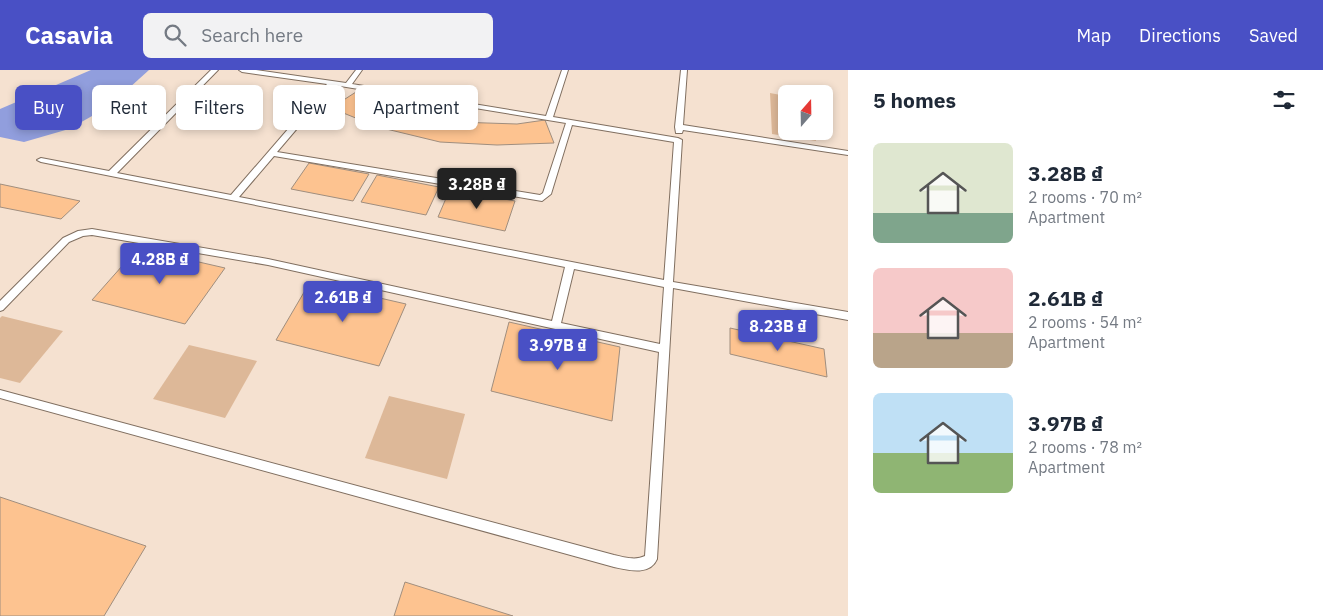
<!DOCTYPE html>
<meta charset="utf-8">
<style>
:root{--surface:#fff;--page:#f2f2f3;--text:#1f2937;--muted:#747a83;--accent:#4950c5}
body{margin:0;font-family:"IBM Plex Sans",sans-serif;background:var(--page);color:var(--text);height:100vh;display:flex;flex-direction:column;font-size:19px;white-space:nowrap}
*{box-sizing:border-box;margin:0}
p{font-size:16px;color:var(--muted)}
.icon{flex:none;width:28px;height:28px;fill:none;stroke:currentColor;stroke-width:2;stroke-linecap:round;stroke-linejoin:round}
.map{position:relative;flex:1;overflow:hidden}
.sheet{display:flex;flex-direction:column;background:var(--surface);width:475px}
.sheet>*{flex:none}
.top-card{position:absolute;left:15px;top:15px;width:475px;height:45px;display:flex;gap:10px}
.needle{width:32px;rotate:20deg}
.buttons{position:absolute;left:778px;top:15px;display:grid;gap:10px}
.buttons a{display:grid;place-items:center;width:55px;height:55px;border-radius:8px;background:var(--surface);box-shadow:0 2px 8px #0003;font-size:25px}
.price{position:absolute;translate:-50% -42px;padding:0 11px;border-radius:5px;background:var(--accent);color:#fff;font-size:16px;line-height:32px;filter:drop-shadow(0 1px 2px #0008)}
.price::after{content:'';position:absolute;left:50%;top:30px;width:15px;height:11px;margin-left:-8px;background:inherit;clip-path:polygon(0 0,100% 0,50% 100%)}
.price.on{background:#222;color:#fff}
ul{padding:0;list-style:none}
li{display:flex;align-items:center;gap:15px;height:125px;padding:0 25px}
li span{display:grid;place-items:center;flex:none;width:140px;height:100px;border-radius:8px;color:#555}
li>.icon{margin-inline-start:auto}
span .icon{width:60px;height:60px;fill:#fffc;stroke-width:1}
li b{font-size:21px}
h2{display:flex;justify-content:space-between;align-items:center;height:60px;padding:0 25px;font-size:21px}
.pill{padding:0 18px;border-radius:8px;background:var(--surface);box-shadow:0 2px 8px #0003;font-size:18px;line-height:45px}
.pill.on{background:var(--accent);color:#fff}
header{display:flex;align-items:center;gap:30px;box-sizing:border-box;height:70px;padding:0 25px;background:var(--accent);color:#fff}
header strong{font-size:24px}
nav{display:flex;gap:28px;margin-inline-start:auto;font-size:18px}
.search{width:350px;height:45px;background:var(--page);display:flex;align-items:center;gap:12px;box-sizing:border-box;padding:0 18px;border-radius:8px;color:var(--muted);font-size:19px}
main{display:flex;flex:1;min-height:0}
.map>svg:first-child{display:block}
</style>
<header>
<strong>Casavia</strong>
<div class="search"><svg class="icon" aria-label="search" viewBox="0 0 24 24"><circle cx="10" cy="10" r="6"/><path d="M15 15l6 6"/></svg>Search here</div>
<nav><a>Map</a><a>Directions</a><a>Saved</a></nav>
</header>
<main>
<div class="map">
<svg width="848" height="546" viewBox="0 0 848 546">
<rect width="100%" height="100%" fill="#f5e1d0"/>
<g fill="#ddb898">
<path d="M770 23 786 26V61H815L816 71 772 64Z"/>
<path d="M2 246 63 261 20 313 0 308V248Z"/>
<path d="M189 275 257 291 225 348 153 329Z"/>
<path d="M389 326 465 344 447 409 365 388Z"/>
</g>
<path fill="#919edd" d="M91 0H149L108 37 69 59 24 72 0 67V39Z"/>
<g fill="#fdc390" stroke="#a08e7e">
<path d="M356 22 392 38 421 46 457 52 517 54 545 50 554 73 497 75 440 72 378 57 331 38Z"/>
<path d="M309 93 369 104 353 131 291 119Z"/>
<path d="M377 105 439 117 426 145 361 132Z"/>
<path d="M0 114 80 131 61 149 0 137Z"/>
<path d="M450 119 515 131 505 161 438 147Z"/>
<path d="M138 178 225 198 185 254 92 230Z"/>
<path d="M310 212 406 234 379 296 276 270Z"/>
<path d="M509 252 620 277 612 351 491 321Z"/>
<path d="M730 258 824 279 827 307 730 284Z"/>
<path d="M0 427 146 476 104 546H0Z"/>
<path d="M405 512 513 546H394Z"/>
</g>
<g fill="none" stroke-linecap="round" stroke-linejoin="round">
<g stroke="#806f60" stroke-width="2">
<g id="service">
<path d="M211 0H218L117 103 231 125 327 14 242 2 239 0H256L346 13 356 0H362L352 14 546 46 562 0H568L553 47 678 68 682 70 673 212 848 242V250L673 218 657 489C650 506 628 500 614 497L0 328V320L614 485C624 487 635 491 645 486L659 282 268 195 92 165 83 166 69 172 3 240 0 241V231L63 168 78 161 92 159 268 189 552 251 565 197 41 92 37 90 41 88 109 101ZM334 15 566 53 543 123 540 125 277 82ZM572 55 674 72 664 210 239 127 274 86 542 131 551 124ZM574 199 664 217 660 274 561 253Z"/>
<path d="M681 0H687L683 55 848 81V85L683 60 682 63H676L675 57Z"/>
</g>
</g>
<use href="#service" fill="#fff" fill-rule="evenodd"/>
</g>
</svg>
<div class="buttons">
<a><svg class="needle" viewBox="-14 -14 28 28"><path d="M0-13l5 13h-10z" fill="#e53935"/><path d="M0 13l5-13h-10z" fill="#747a83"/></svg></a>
</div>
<b class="price on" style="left:477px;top:140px">3.28B ₫</b>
<b class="price" style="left:160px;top:215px">4.28B ₫</b>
<b class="price" style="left:343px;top:253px">2.61B ₫</b>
<b class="price" style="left:778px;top:282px">8.23B ₫</b>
<b class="price" style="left:558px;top:301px">3.97B ₫</b>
<div class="top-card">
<a class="pill on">Buy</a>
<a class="pill">Rent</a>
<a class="pill">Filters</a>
<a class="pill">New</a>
<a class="pill">Apartment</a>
</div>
</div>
<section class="sheet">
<h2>5 homes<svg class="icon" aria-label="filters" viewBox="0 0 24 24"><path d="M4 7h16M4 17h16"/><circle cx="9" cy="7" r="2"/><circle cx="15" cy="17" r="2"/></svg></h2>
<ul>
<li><span style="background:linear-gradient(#dfe7d0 70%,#7fa58c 0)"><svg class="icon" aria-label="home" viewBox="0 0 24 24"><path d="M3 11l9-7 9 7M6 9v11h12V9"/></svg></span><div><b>3.28B ₫</b><p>2 rooms · 70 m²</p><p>Apartment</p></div></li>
<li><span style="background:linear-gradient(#f6c9c9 65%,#b9a48a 0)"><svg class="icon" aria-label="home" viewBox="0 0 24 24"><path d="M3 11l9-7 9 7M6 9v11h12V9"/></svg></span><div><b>2.61B ₫</b><p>2 rooms · 54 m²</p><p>Apartment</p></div></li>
<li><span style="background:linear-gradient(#bfe0f5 60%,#8fb573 0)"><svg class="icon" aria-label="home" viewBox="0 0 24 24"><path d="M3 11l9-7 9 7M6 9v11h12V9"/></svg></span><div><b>3.97B ₫</b><p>2 rooms · 78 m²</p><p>Apartment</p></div></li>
</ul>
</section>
</main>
